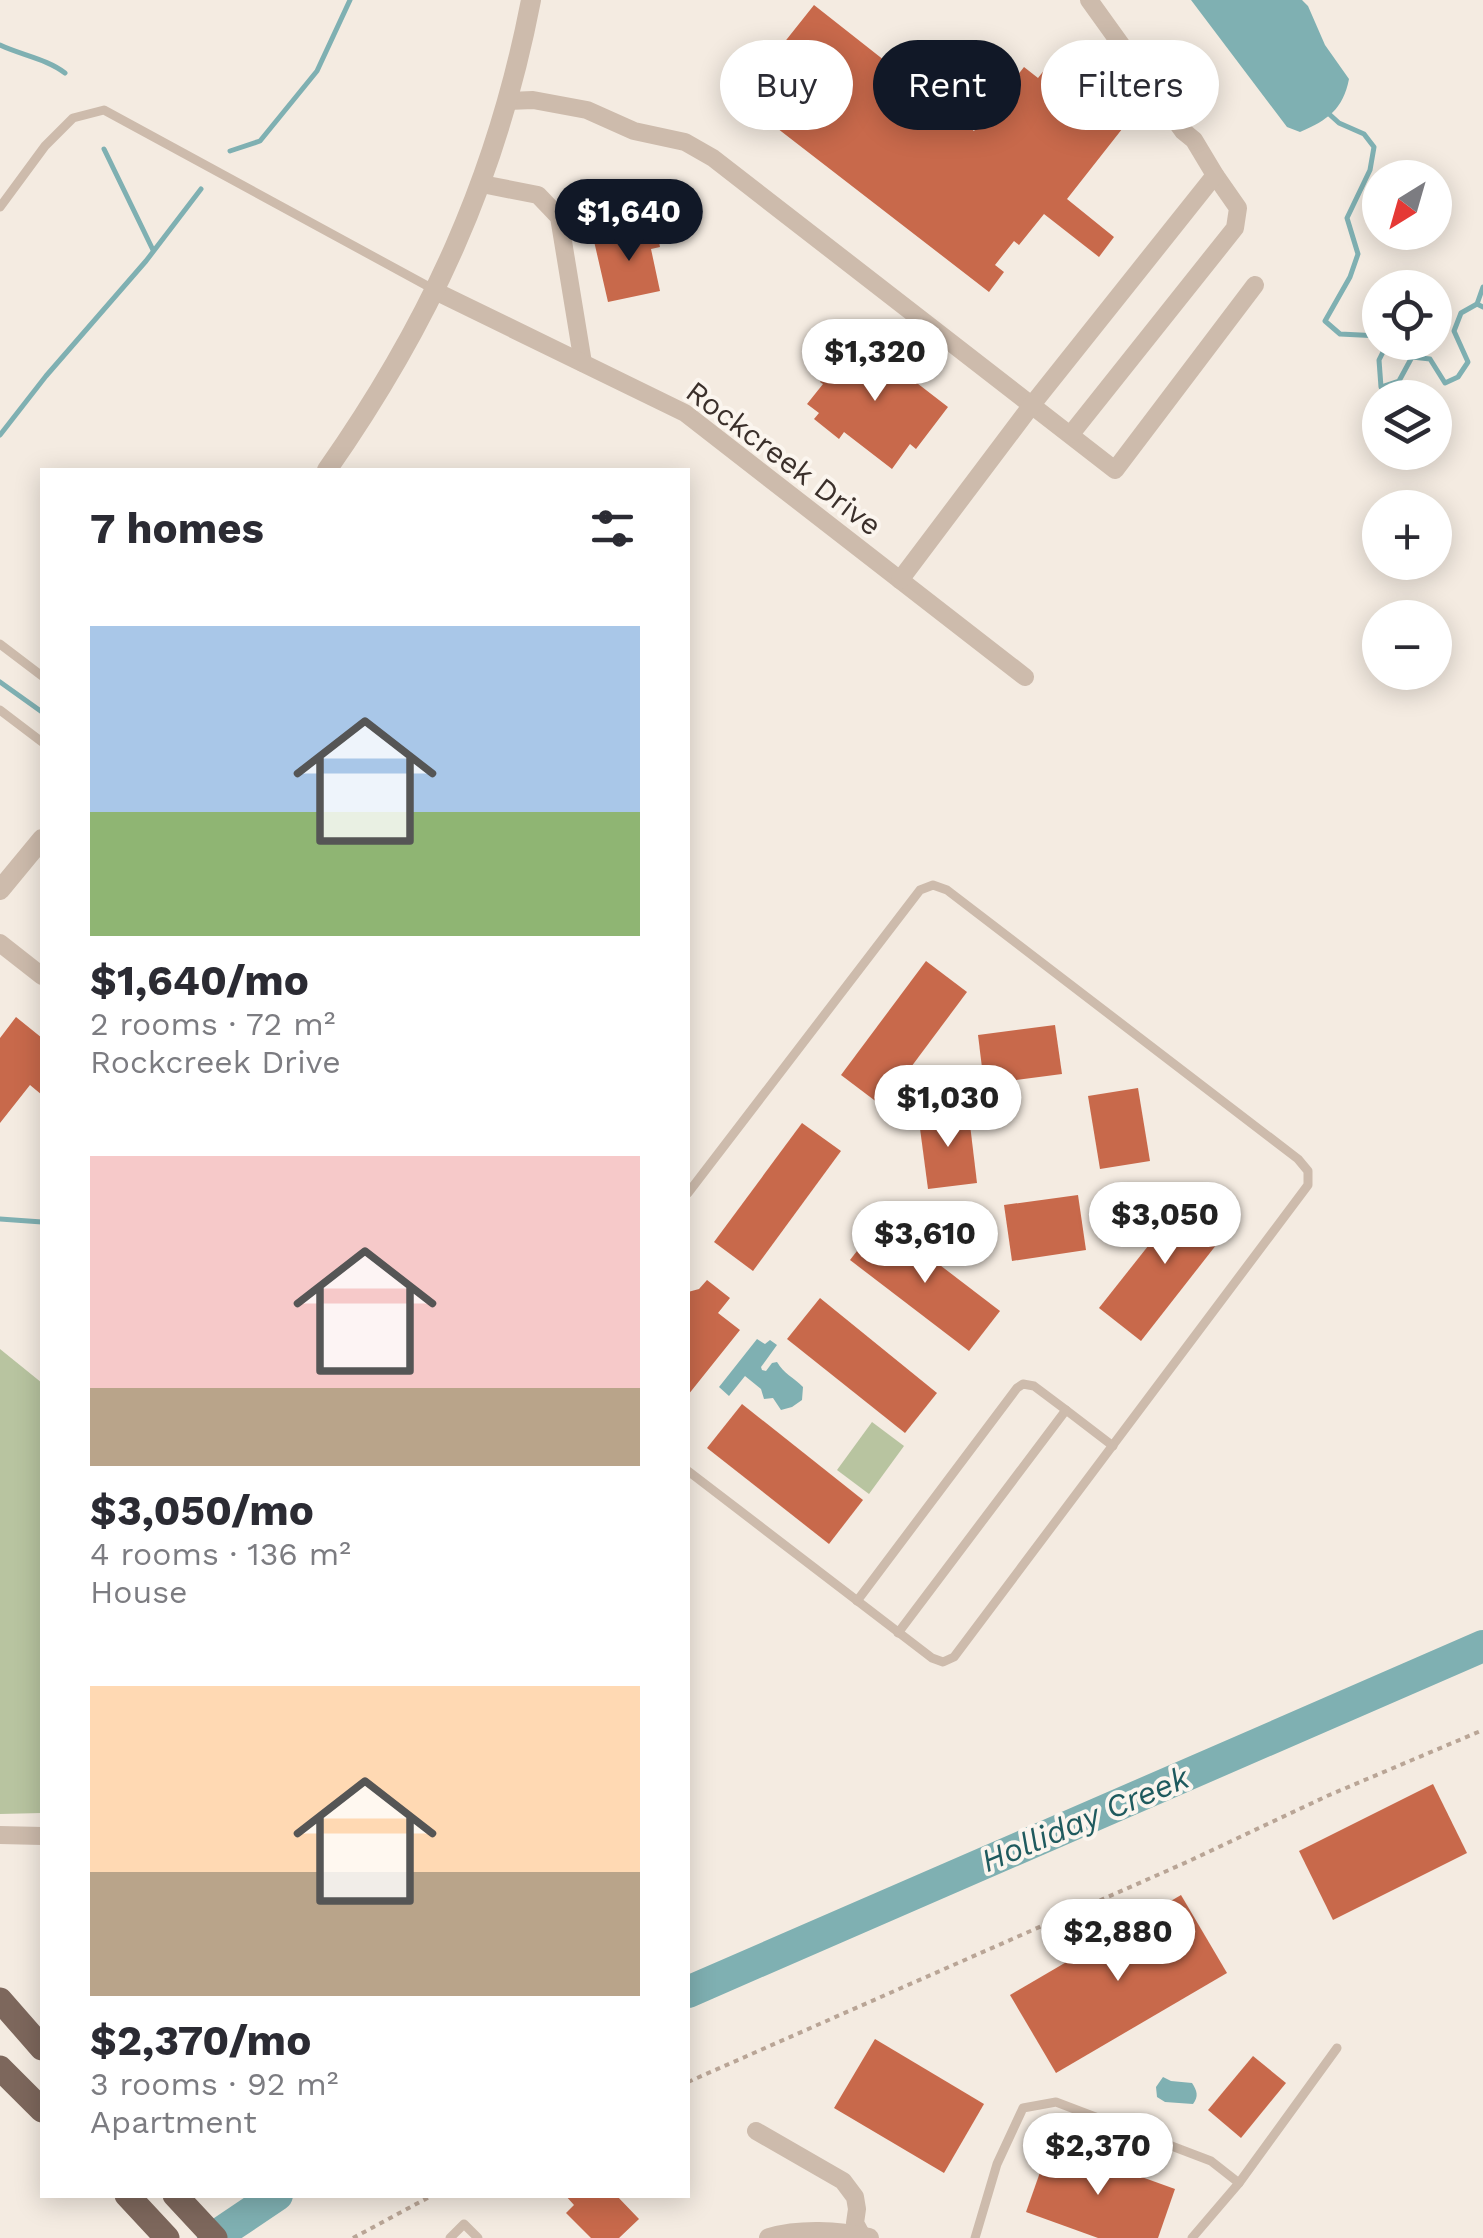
<!DOCTYPE html>
<meta charset="utf-8">
<style>
:root{--surface:#fff;--page:#f7f7f7;--text:#2b2b33;--muted:#7c7c81;--accent:#111827}
body{margin:0;font-family:"Work Sans",sans-serif;background:var(--page);color:var(--text);height:100vh;display:flex;flex-direction:column;font-size:38px;white-space:nowrap}
*{box-sizing:border-box;margin:0}
p{font-size:32px;color:var(--muted)}
.icon{flex:none;width:55px;height:55px;fill:none;stroke:currentColor;stroke-width:2;stroke-linecap:round;stroke-linejoin:round}
.map{position:relative;flex:1;overflow:hidden}
.panel{position:absolute;left:40px;top:468px;width:650px;height:1730px;display:flex;flex-direction:column;background:var(--surface);border-radius:0px;box-shadow:0 5px 25px #0003}
.panel>*{flex:none}
.hud{position:absolute;left:720px;top:40px;width:612px;height:90px;display:flex;gap:20px}
.needle{width:65px;rotate:217deg}
.tools{position:absolute;left:1362px;top:160px;display:grid;gap:20px}
.tools a{display:grid;place-items:center;width:90px;height:90px;border-radius:50%;background:var(--surface);box-shadow:0 5px 25px #0003;font-size:50px}
.price{position:absolute;translate:-50% -85px;padding:0 22px;border-radius:35px;background:#fff;color:#222;font-size:32px;line-height:65px;filter:drop-shadow(0 2px 5px #0008)}
.price::after{content:'';position:absolute;left:50%;top:60px;width:30px;height:22px;margin-left:-15px;background:inherit;clip-path:polygon(0 0,100% 0,50% 100%)}
.price.selected{background:var(--accent);color:#fff}
ul{padding:0;list-style:none}
li{display:grid;align-content:center;gap:20px;height:530px;padding:0 50px}
li span{display:grid;place-items:center;height:310px;border-radius:0px;color:#555}
li>.icon{margin-inline-start:auto}
span .icon{width:180px;height:180px;fill:#fffc;stroke-width:1}
li b{font-size:42px}
h2{display:flex;justify-content:space-between;align-items:center;height:120px;padding:0 50px;font-size:42px}
.tag{padding:0 35px;border-radius:45px;background:var(--surface);box-shadow:0 5px 25px #0003;font-size:35px;line-height:90px}
.tag.selected{background:var(--accent);color:#fff}
.map>svg:first-child{display:block}
</style>
<div class="map">
<svg width="1483" height="2238" viewBox="0 0 1483 2238">
<rect width="100%" height="100%" fill="#f4ebe1"/>
<g fill="#b8c4a0">
<path d="M0 1349 42 1383V1813L0 1814Z"/>
<path d="M872 1422 904 1446 869 1494 837 1470Z"/>
</g>
<g fill="#7fb0b2">
<path d="M1191 0H1302L1308 6 1325 45 1349 79C1343 109 1328 120 1300 132L1287 127Z"/>
<path d="M757 1339 765 1344 770 1340 777 1345 761 1367 762 1370 766 1371 772 1363 777 1362C784 1374 793 1377 803 1387L802 1400 792 1407 781 1410 773 1398 764 1399 761 1389 745 1376 729 1396 719 1387Z"/>
<path d="M1163 2077 1171 2081 1192 2083C1197 2091 1199 2096 1193 2104L1165 2102 1157 2097 1156 2087Z"/>
</g>
<g fill="none" stroke-linecap="round" stroke-linejoin="round">
<g stroke="#7fb0b2" stroke-width="5">
<path d="M0 45C21 55 47 59 65 73"/>
<path d="M1328 113 1339 123 1364 134 1374 147 1370 170 1347 218 1358 254 1350 277 1325 321 1340 334 1380 336"/>
<path d="M104 149 153 250"/>
<path d="M230 151 260 141 317 71 350 0"/>
<path d="M1483 287 1477 304 1483 307"/>
<path d="M1388 342 1379 360 1381 387 1399 381 1412 357 1430 359 1445 383 1458 377 1468 362 1454 331 1461 313 1477 304"/>
<path d="M0 435 46 376 146 261 201 189"/>
<path d="M0 682 42 712"/>
<path d="M0 1219 42 1222"/>
</g>
<g stroke="#7fb0b2" stroke-width="32">
<path d="M688 1992 1483 1646"/>
<path d="M213 2238 277 2195"/>
</g>
</g>
<g fill="#c8694b">
<path d="M814 5 974 131 1024 67 1038 78 1049 64 1126 124 1067 199 1114 237 1099 257 1044 214 1019 245 1014 241 995 265 1004 272 989 292 746 104 790 49 783 44Z"/>
<path d="M656 228 660 247 651 249 660 291 608 302 594 241Z"/>
<path d="M856 336 948 407 916 449 910 444 892 469 844 432 839 439 814 419 819 413 807 404 823 384 820 382Z"/>
<path d="M926 961 967 992 882 1106 841 1075Z"/>
<path d="M16 1017 42 1038V1095L30 1085 0 1123V1038Z"/>
<path d="M1055 1025 1062 1074 984 1084 978 1035Z"/>
<path d="M1138 1088 1150 1161 1100 1169 1088 1096Z"/>
<path d="M968 1108 977 1183 928 1189 919 1121Z"/>
<path d="M802 1123 841 1151 753 1271 714 1242Z"/>
<path d="M1190 1193 1231 1226 1141 1341 1099 1308Z"/>
<path d="M1078 1195 1086 1250 1012 1261 1004 1205Z"/>
<path d="M881 1220 1000 1311 969 1351 850 1260Z"/>
<path d="M707 1280 730 1298 718 1313 740 1330 688 1395V1292L699 1289Z"/>
<path d="M820 1298 937 1393 905 1433 787 1339Z"/>
<path d="M742 1404 863 1500 829 1544 707 1448Z"/>
<path d="M1433 1784 1467 1853 1333 1920 1299 1851Z"/>
<path d="M1181 1895 1227 1973 1056 2073 1010 1995Z"/>
<path d="M875 2039 984 2104 944 2173 834 2108Z"/>
<path d="M1253 2056 1286 2083 1241 2138 1208 2110Z"/>
<path d="M1050 2144 1175 2189 1158 2238H1098L1026 2212Z"/>
<path d="M565 2195H616L639 2219 619 2238H591L566 2213 574 2205Z"/>
</g>
<g fill="none" stroke-linecap="round" stroke-linejoin="round">
<g stroke="#b9a596" stroke-width="4" stroke-dasharray="5 5" stroke-linecap="butt">
<path d="M688 2082 1187 1862 1327 1796 1483 1730"/>
<path d="M353 2238 433 2195"/>
</g>
<g stroke="#cdbbac" stroke-width="9">
<path d="M0 207 45 146 73 118 104 110 433 289"/>
<path d="M0 644 42 676"/>
<path d="M0 710 42 742"/>
<path d="M688 1193 920 890 933 885 947 890 1298 1159 1308 1171V1185L954 1657 943 1662 932 1658 688 1471"/>
<path d="M857 1601 1017 1388 1023 1384 1034 1386 1066 1410"/>
<path d="M898 1633 1066 1410 1113 1446"/>
<path d="M1239 2183 1337 2048"/>
<path d="M450 2238 464 2224 478 2238"/>
<path d="M975 2238 997 2164 1023 2108 1056 2102 1211 2161 1239 2183 1192 2238"/>
</g>
<g stroke="#cdbbac" stroke-width="18">
<path d="M508 101 533 100 587 110 634 131 685 142 713 158 1115 470 1255 285"/>
<path d="M482 184 538 195 559 217 583 363"/>
<path d="M435 291 685 413 1025 677"/>
<path d="M1071 434 1235 228 1238 208 1215 175 1194 140 1183 131 1089 0"/>
<path d="M900 580 1031 406 1215 175"/>
<path d="M0 943 42 976"/>
<path d="M0 1835 42 1836"/>
<path d="M756 2131 843 2181 855 2197 857 2209 855 2223 862 2236"/>
</g>
<g stroke="#cdbbac" stroke-width="20">
<path d="M327 470C430 323 497 177 531 0"/>
<path d="M0 890 42 839"/>
<path d="M769 2238C800 2229 838 2231 869 2238"/>
</g>
<g stroke="#7d675c" stroke-width="25">
<path d="M0 2000 42 2048"/>
<path d="M0 2068 42 2110"/>
<path d="M127 2195 167 2238"/>
<path d="M175 2195 215 2238"/>
</g>
</g>
<g text-anchor="middle" dominant-baseline="central" stroke-width="8" stroke-linejoin="round" paint-order="stroke">
<g font-size="30" fill="#3b302b" stroke="#fbf5ee">
<text transform="translate(784 458) rotate(37)">Rockcreek Drive</text>
</g>
<g font-size="32" font-style="italic" fill="#1f5a5e" stroke="#fbf5ee">
<text transform="translate(1085 1819) rotate(-23)">Holliday Creek</text>
</g>
</g>
</svg>
<div class="tools">
<a><svg class="needle" viewBox="-14 -14 28 28"><path d="M0-13l5 13h-10z" fill="#e53935"/><path d="M0 13l5-13h-10z" fill="#7c7c81"/></svg></a>
<a><svg class="icon" aria-label="locate" viewBox="0 0 24 24"><circle cx="12" cy="12" r="6"/><path d="M12 2v4M12 18v4M2 12h4M18 12h4"/></svg></a>
<a><svg class="icon" aria-label="layers" viewBox="0 0 24 24"><path d="M12 4l9 5-9 5-9-5zM3 14l9 5 9-5"/></svg></a>
<a>+</a>
<a>−</a>
</div>
<b class="price selected" style="left:629px;top:264px">$1,640</b>
<b class="price" style="left:875px;top:404px">$1,320</b>
<b class="price" style="left:948px;top:1150px">$1,030</b>
<b class="price" style="left:1165px;top:1267px">$3,050</b>
<b class="price" style="left:925px;top:1286px">$3,610</b>
<b class="price" style="left:1118px;top:1984px">$2,880</b>
<b class="price" style="left:1098px;top:2198px">$2,370</b>
<div class="hud">
<a class="tag">Buy</a>
<a class="tag selected">Rent</a>
<a class="tag">Filters</a>
</div>
<section class="panel">
<h2>7 homes<svg class="icon" aria-label="filters" viewBox="0 0 24 24"><path d="M4 7h16M4 17h16"/><circle cx="9" cy="7" r="2"/><circle cx="15" cy="17" r="2"/></svg></h2>
<ul>
<li><span style="background:linear-gradient(#a9c7e8 60%,#8fb573 0)"><svg class="icon" aria-label="home" viewBox="0 0 24 24"><path d="M3 11l9-7 9 7M6 9v11h12V9"/></svg></span><div><b>$1,640/mo</b><p>2 rooms · 72 m²</p><p>Rockcreek Drive</p></div></li>
<li><span style="background:linear-gradient(#f6c9c9 75%,#b9a48a 0)"><svg class="icon" aria-label="home" viewBox="0 0 24 24"><path d="M3 11l9-7 9 7M6 9v11h12V9"/></svg></span><div><b>$3,050/mo</b><p>4 rooms · 136 m²</p><p>House</p></div></li>
<li><span style="background:linear-gradient(#ffd9b3 60%,#b9a48a 0)"><svg class="icon" aria-label="home" viewBox="0 0 24 24"><path d="M3 11l9-7 9 7M6 9v11h12V9"/></svg></span><div><b>$2,370/mo</b><p>3 rooms · 92 m²</p><p>Apartment</p></div></li>
</ul>
</section>
</div>
